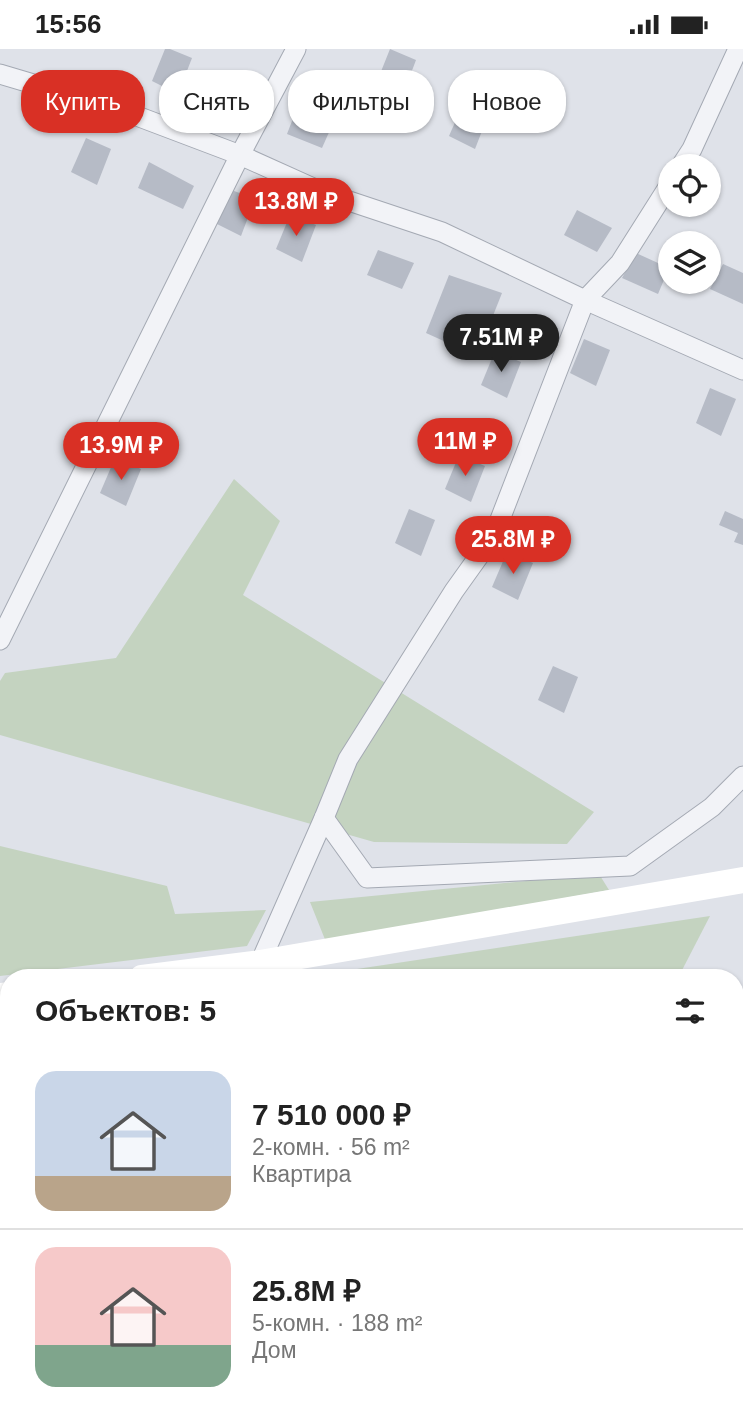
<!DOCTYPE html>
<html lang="ru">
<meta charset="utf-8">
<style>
:root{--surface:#fff;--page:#f6f6f6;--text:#222;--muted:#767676;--line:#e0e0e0;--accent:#d93025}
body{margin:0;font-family:Helvetica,sans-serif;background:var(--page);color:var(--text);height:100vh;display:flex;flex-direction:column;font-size:26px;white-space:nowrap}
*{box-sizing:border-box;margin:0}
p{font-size:23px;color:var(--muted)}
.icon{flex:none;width:38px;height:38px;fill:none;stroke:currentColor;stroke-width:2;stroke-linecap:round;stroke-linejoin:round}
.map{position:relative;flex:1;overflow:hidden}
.drawer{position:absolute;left:0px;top:920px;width:744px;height:450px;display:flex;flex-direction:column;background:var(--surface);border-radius:28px 28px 0 0;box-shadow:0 2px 5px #0004}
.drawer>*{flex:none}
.top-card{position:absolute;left:21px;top:21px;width:702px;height:63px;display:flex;gap:14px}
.buttons{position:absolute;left:658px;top:105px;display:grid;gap:14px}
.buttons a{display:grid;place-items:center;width:63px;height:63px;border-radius:50%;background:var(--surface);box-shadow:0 2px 5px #0004;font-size:35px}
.price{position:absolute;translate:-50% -60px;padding:0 16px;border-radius:24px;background:var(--accent);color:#fff;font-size:23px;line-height:46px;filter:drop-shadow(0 2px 4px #0008)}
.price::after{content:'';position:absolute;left:50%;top:42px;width:21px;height:16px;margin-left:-10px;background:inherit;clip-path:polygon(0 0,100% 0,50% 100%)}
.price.on{background:#222;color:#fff}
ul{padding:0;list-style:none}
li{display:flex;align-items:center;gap:21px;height:175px;padding:0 35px}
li+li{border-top:2px solid var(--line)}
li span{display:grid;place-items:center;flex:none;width:196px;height:140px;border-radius:21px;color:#555}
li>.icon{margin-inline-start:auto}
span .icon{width:84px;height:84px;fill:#fffc;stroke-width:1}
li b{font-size:30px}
h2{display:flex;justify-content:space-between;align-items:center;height:84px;padding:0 35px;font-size:30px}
.pill{padding:0 24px;border-radius:28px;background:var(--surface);box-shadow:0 2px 5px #0004;font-size:24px;line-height:63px}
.pill.on{background:var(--accent);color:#fff}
.status{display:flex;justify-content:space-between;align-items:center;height:49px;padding:0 35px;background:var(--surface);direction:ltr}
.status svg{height:19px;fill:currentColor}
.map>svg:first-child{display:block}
</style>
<div class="status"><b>15:56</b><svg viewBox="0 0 49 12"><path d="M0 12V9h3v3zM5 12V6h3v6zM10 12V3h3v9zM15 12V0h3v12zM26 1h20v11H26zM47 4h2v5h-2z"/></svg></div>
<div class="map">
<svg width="743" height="1369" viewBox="0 0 743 1369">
<rect width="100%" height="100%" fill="#dfe2e9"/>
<g fill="#c4d3c0">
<path d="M234 430 280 472 243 546 594 763 567 795 374 793 0 686V632L5 624 116 609Z"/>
<path d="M0 797 167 837 175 865 266 861 247 897 0 927Z"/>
<path d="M599 825 609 841 326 893 310 853Z"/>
<path d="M710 867 678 929H345L337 923Z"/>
<path d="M9 972V1029L0 1030V973Z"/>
</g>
<g fill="#b6bbc6">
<path d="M165 0H170L192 9 178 45 152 32Z"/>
<path d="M390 0 416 11 402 48 376 35Z"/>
<path d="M464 53 489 64 475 100 449 87Z"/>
<path d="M297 59 334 72 322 99 287 85Z"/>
<path d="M86 89 111 100 97 136 71 123Z"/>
<path d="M149 113 194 137 183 160 138 139Z"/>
<path d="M229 140 255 150 241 187 215 174Z"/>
<path d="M577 161 612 179 597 203 564 186Z"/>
<path d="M290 166 316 176 302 213 276 200Z"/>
<path d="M378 201 414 214 402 240 367 226Z"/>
<path d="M636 204 669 219 658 245 622 229Z"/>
<path d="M723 215 743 224V255L710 240Z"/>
<path d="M449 226 502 244 477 307 426 284Z"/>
<path d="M584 290 610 301 596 337 570 324Z"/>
<path d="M495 302 521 313 507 349 481 336Z"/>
<path d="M710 339 736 350 721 387 696 374Z"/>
<path d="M459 406 485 417 471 453 445 440Z"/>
<path d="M115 409 141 420 126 457 100 444Z"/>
<path d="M409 460 435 471 421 507 395 494Z"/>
<path d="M725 462 743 470V496L734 493 738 484 719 476Z"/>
<path d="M507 503 533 514 518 551 492 538Z"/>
<path d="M553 617 578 628 564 664 538 651Z"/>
</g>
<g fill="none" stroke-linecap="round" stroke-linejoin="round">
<g stroke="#a4a9b3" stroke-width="21">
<g id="street">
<path d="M0 25 121 61 240 106 322 143 442 183 585 251 743 321"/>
<path d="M681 117 692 100 738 0"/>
<path d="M0 591 240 106 296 0"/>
<path d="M324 769 367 829 630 817 712 758 743 727"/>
<path d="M260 914 324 769 348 710 454 542 494 486 585 251 620 214 670 135"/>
</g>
</g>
<use href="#street" stroke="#f2f3f7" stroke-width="19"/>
<g stroke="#fff" stroke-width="26">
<path d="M142 929 260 914 743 831"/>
<path d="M0 947 9 946"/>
</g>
</g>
</svg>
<div class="buttons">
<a><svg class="icon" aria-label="locate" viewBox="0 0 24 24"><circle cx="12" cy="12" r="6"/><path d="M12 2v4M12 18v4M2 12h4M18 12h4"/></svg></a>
<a><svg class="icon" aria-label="layers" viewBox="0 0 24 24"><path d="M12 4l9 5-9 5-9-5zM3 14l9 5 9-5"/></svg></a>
</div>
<b class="price" style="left:296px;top:189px">13.8M ₽</b>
<b class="price on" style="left:501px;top:325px">7.51M ₽</b>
<b class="price" style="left:465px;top:429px">11M ₽</b>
<b class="price" style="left:121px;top:433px">13.9M ₽</b>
<b class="price" style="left:513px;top:527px">25.8M ₽</b>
<div class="top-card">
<a class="pill on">Купить</a>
<a class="pill">Снять</a>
<a class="pill">Фильтры</a>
<a class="pill">Новое</a>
</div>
<section class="drawer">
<h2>Объектов: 5<svg class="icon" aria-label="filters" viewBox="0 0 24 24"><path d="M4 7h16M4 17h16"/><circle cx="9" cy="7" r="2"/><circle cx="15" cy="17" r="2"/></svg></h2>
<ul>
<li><span style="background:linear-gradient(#c9d6e8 75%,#b9a48a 0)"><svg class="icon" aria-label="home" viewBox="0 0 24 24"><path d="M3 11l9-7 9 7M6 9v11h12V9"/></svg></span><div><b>7 510 000 ₽</b><p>2-комн. · 56 m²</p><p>Квартира</p></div></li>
<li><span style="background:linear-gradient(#f6c9c9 70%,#7fa58c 0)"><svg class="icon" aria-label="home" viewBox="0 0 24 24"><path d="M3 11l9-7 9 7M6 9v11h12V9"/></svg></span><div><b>25.8M ₽</b><p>5-комн. · 188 m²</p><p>Дом</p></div></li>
</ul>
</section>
</div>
